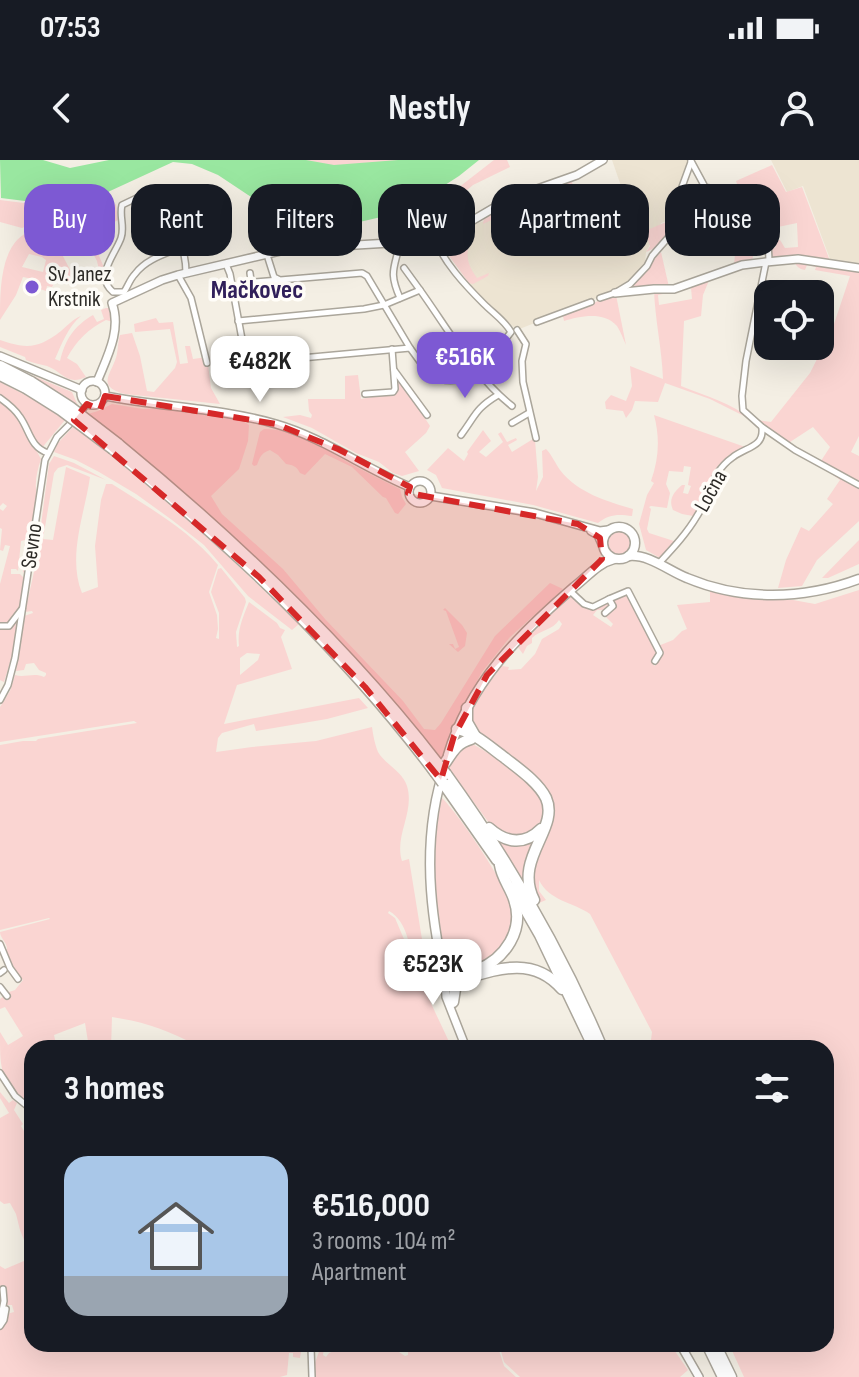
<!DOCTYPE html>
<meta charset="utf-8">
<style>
:root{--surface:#171b24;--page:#242831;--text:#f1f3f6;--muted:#9ea1a6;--line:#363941;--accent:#7d59d3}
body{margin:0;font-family:"Sofia Sans Condensed",sans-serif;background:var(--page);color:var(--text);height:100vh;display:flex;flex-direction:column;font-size:30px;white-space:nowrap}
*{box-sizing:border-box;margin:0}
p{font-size:26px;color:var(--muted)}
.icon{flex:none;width:44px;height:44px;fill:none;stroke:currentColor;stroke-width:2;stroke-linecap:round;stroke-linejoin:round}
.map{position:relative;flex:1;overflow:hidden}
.sheet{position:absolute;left:24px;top:880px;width:810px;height:312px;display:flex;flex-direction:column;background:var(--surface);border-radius:24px;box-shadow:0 8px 32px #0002}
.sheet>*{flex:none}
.banner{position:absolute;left:24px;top:24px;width:812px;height:72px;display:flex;gap:16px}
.controls{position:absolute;left:754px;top:120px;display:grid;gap:16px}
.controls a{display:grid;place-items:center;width:80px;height:80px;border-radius:16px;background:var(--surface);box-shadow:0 8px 32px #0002;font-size:40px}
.price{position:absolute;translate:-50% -68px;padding:0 18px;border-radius:16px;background:#fff;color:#222;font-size:26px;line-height:52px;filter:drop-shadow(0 2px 4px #0008)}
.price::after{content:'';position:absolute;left:50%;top:48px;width:24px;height:18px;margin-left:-12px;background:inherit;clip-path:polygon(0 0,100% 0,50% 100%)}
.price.selected{background:var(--accent);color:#fff}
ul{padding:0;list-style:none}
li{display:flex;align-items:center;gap:24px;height:200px;padding:0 40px}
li+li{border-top:2px solid var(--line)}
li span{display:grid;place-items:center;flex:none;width:224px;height:160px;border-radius:24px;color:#555}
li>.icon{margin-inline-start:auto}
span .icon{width:96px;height:96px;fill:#fffc;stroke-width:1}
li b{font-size:34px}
h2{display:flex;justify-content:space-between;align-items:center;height:96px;padding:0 40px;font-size:34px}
.pill{padding:0 28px;border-radius:24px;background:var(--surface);box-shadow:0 8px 32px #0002;font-size:28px;line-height:72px}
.pill.selected{background:var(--accent);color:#fff}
.status{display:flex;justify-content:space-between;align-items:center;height:56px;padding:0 40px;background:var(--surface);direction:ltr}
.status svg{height:22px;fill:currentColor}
header{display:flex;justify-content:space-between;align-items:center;height:104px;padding:0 40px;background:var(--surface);font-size:36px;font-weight:700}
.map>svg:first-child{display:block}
</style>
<div class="status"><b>07:53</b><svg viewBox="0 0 49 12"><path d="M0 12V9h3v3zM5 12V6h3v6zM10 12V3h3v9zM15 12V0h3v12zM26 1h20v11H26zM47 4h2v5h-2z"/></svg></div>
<header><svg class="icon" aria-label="back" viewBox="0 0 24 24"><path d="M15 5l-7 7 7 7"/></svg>Nestly<svg class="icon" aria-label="person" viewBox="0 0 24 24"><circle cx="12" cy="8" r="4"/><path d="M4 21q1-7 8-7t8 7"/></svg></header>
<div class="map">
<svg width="859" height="1217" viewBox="0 0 859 1217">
<rect width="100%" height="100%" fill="#f4efe4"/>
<g fill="#ede4d2">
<path d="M612 0H689L676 39 672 54 673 59 661 63 646 92 645 104 629 121 617 129 590 141 517 170 480 137 441 85 443 78 478 63 511 52 533 93 569 77 602 67 604 61 630 52Z"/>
<path d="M771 0H859V105L830 99 803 26 787 32Z"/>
</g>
<g fill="#fad5d2" fill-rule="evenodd">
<path d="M304 0H411L337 7Z"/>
<path d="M494 0H507L510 7 473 25 467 30 466 38 458 28Z"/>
<path d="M772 5 786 32 802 27 830 101 774 98 771 96 770 87 775 88 778 80H780L785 88 798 87 797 63 778 67 775 46 763 51 758 43 760 38 756 39 748 33 751 32V30L746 32 738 27 736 21Z"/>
<path d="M572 21 575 41 566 42 567 51H570L573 66 580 64 583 72 568 77 533 93 522 72 536 68 534 62 518 66 511 51 483 64 484 58 507 44 557 25 558 26 557 40 549 38 546 48 547 58 535 79 538 81 541 78 561 72C563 55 556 44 561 24Z"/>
<path d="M0 40 96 52 102 46 109 47 116 44 118 60 111 64 104 62 100 70 92 79 105 110 102 116 100 115 97 101 86 80 78 72 50 65 35 63 22 68 0 62Z"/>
<path d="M266 51C294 67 325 69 356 68L359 80 304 81V71L294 66 287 71 264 56Z"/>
<path d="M673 59C670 76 662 86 646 92L650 86 645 71Z"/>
<path d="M474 66C468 88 462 98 477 118L489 113 488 116 473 124 469 123 441 85 443 77Z"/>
<path d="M34 70 57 71 60 75 55 81 77 123C67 125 65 117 60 110L51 112V114L54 115 55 121 52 127 47 126 46 131 40 129V126L28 122V118L23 117 16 135 0 160C0 128 0 79 34 70ZM29 94 42 97 46 100 43 112 22 107Z"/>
<path d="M736 84 751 87 755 84 766 86 762 94 753 96 752 102 734 105Z"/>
<path d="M661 92 669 127 628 131V128Z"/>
<path d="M794 101 859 110V276L851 292 859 296V324L849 317 819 304 830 287 813 267 787 284 757 260 771 262 810 213 833 167 850 116 815 110 816 107 807 105 805 110C799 109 796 106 794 101Z"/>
<path d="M710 118 703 135 701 156 684 161 681 226C706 236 732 243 752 260L710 239 665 223 658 242 635 241 632 250 626 258 623 251 606 249 605 242 611 235 626 241 632 226 630 206 663 219C662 189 655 160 654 130ZM691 128 692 139 659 145 658 135Z"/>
<path d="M612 135H616L626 185C623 179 621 172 617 166 604 151 580 156 564 161L563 156Z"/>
<path d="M106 148H109L113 162 106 160C88 169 77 180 67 198L77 204 86 217C67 226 63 212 47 206 40 204 33 203 26 200L25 197 0 187V180C26 189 38 189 61 171 68 165 73 159 81 156 68 167 62 183 55 199L60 201C65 180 74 166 93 155L97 162 104 159 101 150Z"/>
<path d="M156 158 159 163 173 162 180 204 188 203 185 186H190L193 199 207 197 211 228 220 244 125 234C94 226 113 213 117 194 118 188 118 181 120 175L132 173 140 196 147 231 154 232 175 208 177 202 170 169 135 172 134 164Z"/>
<path d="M26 213 72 232 78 246Z"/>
<path d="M358 215 361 239C372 237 383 235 395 234V216L402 223 430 266 426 273 405 292 419 311 402 316 393 313 379 302 356 293 312 268 283 257 300 255 311 258 312 255 309 251 308 239H345V216Z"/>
<path d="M0 222 37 241 65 260 41 289 37 285 21 254 0 236Z"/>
<path d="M0 241 19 259 41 299C37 311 34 323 37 336L27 414 23 412 25 380 21 381 18 411 16 409H11V414H20L26 420 19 450 10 463 0 464V424L10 386 5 385 3 391 0 390 2 369 0 368V349L3 351 7 346 3 343 0 346Z"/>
<path d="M112 244 143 249 161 248 219 255 243 261 249 265 248 281 239 309 211 336 222 354 283 409 325 459 403 541 424 569 435 570 441 563 495 476 550 423 563 429 510 477 482 512 451 568 443 600 382 527 313 455 199 347 123 281 88 254 98 251Z"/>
<path d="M654 255 748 288 717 312 698 354 693 356 682 354 673 350C668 339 674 332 682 325H685L683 333 688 334 691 326 688 325 691 307 684 306 683 312 669 311 666 324 670 333 667 348 651 346 649 347 651 349 647 369 649 373 677 382 660 398 646 390 639 364 647 335 654 323 651 321C659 299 660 277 654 255Z"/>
<path d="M74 266 132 311 193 363 299 464 292 470 248 436 204 385 172 360 136 334 99 312 76 300 54 292 58 283Z"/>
<path d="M264 269C288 268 319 285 339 297 359 309 380 319 400 329L402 337 406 344 398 354 395 353 386 338 383 337 352 307 325 294 305 315 300 313C297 307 294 305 286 304L278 295 270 290C261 293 260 297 257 305L254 306 252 304 260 272Z"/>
<path d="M483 270 491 281 479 292 486 297 503 282 498 274 501 272 507 282 516 278 517 280 508 285 512 292 533 279 535 280 538 317 536 331 543 317 542 291 546 289C552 295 555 303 560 310 578 333 606 341 633 349L632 356C618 354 609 354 598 363L533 345 442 328 436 315 427 310 448 288 464 301 468 294 467 292Z"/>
<path d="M54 296 74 303 106 320 67 305 58 308 54 313 43 379 53 380 66 307 90 317C85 353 67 396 82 433L98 427 95 386 101 340 106 324H112C150 348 189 370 218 405L209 432 217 455 218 469 216 478 219 479V453L211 432 218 409 221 408 245 438 246 442 236 472 237 487 239 486C237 470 243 457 249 442L277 463 280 468 285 470 281 477 292 509 237 525 224 564 359 538 368 548 327 559 256 571 254 564 222 573 218 578 216 592 252 587 316 581 372 567C373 575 375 585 378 592 385 604 403 612 407 626 415 652 394 676 402 701L409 699 426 804 412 806C411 788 407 761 389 751L388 753 395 758 406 784 412 815 428 837 452 888H187L186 880C162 868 139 861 112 857L111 888H89L85 863 54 875 57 888H32V947C0 920 0 914 0 872L8 885 23 876 5 847 0 849V839L9 832 15 830 23 820 12 807 4 791 7 789C7 782 0 778 0 772L50 759 49 758 0 770V585L23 581H36L38 579 137 563 134 561 0 582V547L10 531 15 515C25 518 34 512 44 517L46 515V513L39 510 34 503 26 504 24 510 16 511 24 456 33 453 32 451 25 452 36 403 49 304ZM247 493 260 494 258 500 240 515V498Z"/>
<path d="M834 312 859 326V361L817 400 802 426 778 428 786 400 801 367 809 371 833 344 827 339 840 320 833 315Z"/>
<circle cx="619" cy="382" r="13"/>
<path d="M859 380V404L828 418H822Z"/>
<path d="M859 430V1217H744L729 1184H826V888H650L652 872 590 754C573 742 549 741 539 720V731L546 740 539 743 531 729 529 713 550 638 472 570 471 550 487 522 489 523 502 506 509 507 508 510 521 509 535 494 542 479 559 469 562 464 559 460C553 470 540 470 532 478V483L527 486 523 494 517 486 508 495 569 434 595 448 608 442 611 445 605 450H597L593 455 611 467 613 464 605 456 614 447 611 441 627 433 651 479 650 481 658 491 652 504 655 506 660 497 663 496 662 490 658 486 673 480 682 471 687 469 677 445 710 442V431L744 438 793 440 815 444Z"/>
<path d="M445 448 462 465 467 473 465 486 458 492 449 484H453L455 489 459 487 446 451 443 450Z"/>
<path d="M20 456 14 490 4 522 0 520V467L2 468Z"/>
<path d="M472 584C491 593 533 622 541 641 545 649 543 658 540 666L519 680 492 667 447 606 458 587Z"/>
<path d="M440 636C457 651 513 733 514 755 514 760 507 785 503 790 500 793 492 797 487 799 472 809 459 817 445 800 441 794 440 784 439 776 430 729 435 683 440 636Z"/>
<path d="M498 680C512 686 521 685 535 680L526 700 523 724Z"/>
<path d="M0 932 9 943 13 940 17 943 14 950 23 964 21 966 27 976 32 973V1013L29 1022 32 1028V1184H309L310 1192H301L300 1198 293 1197V1193H289L287 1215 280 1217H0V1168L7 1154 14 1152 12 1145H6L5 1156 3 1133 0 1136V1106L5 1109 31 1098 20 1070 16 1054 10 1043 4 1044 0 1041V958L9 953 0 938Z"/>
<path d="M312 1184H319L322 1186 325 1184 329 1185 324 1189 323 1195 326 1197 329 1193 337 1190 342 1184H394L393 1188 405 1196 408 1195V1192L401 1189 399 1184H497L504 1206 516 1217H314L313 1208 320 1189 312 1186Z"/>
<path d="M499 1184H670L688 1210 680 1217H520L504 1202Z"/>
</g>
<path fill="#99e7a0" d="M0 0H43L70 8 109 0H306L334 5 398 0H479L459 16 403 52 342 66 308 60 257 41 218 15 192 4 173 2 110 31 87 45 65 46 1 38Z"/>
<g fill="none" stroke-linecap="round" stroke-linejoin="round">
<g stroke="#aba69b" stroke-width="8">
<g id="street">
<path d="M691 1 705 27C715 30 726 27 737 30 768 38 768 76 769 101"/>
<path d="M166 48C179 43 197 33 210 40 214 58 193 64 179 72"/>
<path d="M260 77 265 95"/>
<path d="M400 82C395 108 388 111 400 138"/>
<path d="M182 87C165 94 146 99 135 114 130 119 128 126 124 132H113C94 116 115 95 121 78 125 67 119 56 122 45L143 35 158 32C171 57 186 84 186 113"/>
<path d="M268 98 274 117 280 120 362 113 367 116 410 188"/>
<path d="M766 102 746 201 742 236 743 250 762 267 795 290 859 325"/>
<path d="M226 104 230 114 246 201 258 202 410 188C416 196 422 206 430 213 463 238 493 195 511 172 505 161 493 153 484 144 466 126 442 101 434 76"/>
<path d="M250 113 251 121 255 122 279 120"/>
<path d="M178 115 191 138 207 203"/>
<path d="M420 130C448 169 474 216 512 246"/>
<path d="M600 138 615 133 630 124 647 106 652 96 674 71 679 35 691 2"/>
<path d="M238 161 364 149 384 145 420 130 404 108"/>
<path d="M537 162 591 142"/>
<path d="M517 170 526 184 522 201 523 222 536 278"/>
<path d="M394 210 427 255"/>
<path d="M365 234 393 232 395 229 392 189"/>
<path d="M0 238C7 243 15 249 20 257 30 271 30 287 48 293"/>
<path d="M80 253 87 244"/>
<path d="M512 263 529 253"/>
<path d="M461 275C476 255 475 249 498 235"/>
<path d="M661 401C674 387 687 373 697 356 711 335 710 313 733 297 746 287 764 287 762 268"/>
<path d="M570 431 584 444 593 447 609 439 613 446 605 453"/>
<path d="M609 439 628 431 660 493 655 501"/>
<path d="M0 466H9L22 449"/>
<path d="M0 540 8 525 15 498 45 300 57 277 74 260"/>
<path d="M0 784 10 808 18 819"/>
<path d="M0 813 4 810"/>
<path d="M0 827 7 836"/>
<path d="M0 913 15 936 32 950"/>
<path d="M0 1161 4 1141 3 1129"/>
<path d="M0 1166 4 1160 6 1149"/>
<path d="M311 1187 312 1217"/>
</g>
</g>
<g stroke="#aba69b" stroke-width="10">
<g id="secondary">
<path d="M615 133 654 129H674L742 105 766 102 798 99 859 108"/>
<path d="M0 196 82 230"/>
<circle cx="93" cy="233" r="12"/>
<path d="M97 222C107 197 122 170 112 143L162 120 178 115 289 89 390 83 434 76 468 63 509 39 577 15 603 0"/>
<path d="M105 236C162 247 220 248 276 264 324 278 364 308 410 327"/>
<circle cx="420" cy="332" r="11"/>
<path d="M431 336 535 353 600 371 608 370"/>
<path d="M591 371 598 375 602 384"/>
<path d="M445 820 446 837 466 888"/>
<path d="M680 1184 699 1217"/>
</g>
</g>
<g stroke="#aba69b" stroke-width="11">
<g id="primary">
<circle cx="619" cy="383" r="16"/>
<path d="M629 396C649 394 669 411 687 418 742 441 803 440 859 419"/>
<path d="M448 595C469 524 519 474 574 427 587 417 598 403 614 399"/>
<path d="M442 616C422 683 430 753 445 820"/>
</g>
</g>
<g stroke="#aba69b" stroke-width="13">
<g id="highway">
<path d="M0 206 31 222"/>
<path d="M0 215 26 228"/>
<path d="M118 284C235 380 345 484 438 604"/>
<path d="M113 289C231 385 344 490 435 612"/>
<path d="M467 548V562L475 576"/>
<path d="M457 569C474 572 491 588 505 598 519 609 538 622 546 638 560 669 513 698 534 740"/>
<path d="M445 603C453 591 457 583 471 579"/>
<path d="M446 614C508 700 561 791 602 888"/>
<path d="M443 623 497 700"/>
<path d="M489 668C506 683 524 686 541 669"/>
<path d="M513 728 540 775 594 888"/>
<path d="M440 798 449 808 463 813"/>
<path d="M477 810C505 799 525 770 514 739 510 727 502 718 500 705"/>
<path d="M445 820 453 822C492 811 531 793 562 829"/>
<path d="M453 842 455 829 462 819"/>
<path d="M707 1184 723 1217"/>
<path d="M715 1184 731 1217"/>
</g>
</g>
<use href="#street" stroke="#fff" stroke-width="5"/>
<use href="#secondary" stroke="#fff" stroke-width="7"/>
<use href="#primary" stroke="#fff" stroke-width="8"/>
<use href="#highway" stroke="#fff" stroke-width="10"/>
<g stroke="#aba69b" stroke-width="13" stroke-linecap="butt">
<g id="highway-bridge">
<path d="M31 222 70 247 118 284"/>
<path d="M26 228 61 250 113 289"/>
<path d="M438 604 446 614"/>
<path d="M435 612 443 623"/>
</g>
</g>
<use href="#highway-bridge" stroke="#fff" stroke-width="10"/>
</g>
<path fill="#d62828" fill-opacity="0.2" stroke="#d62828" stroke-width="6" stroke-dasharray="16 10" stroke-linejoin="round" d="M105 236 276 264 338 289 410 327 408 333 578 364 600 378 602 399 487 515 454 576 441 620 365 527 259 417 74 260 87 244 100 250Z"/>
<circle fill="#7d59d3" stroke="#fffdf8" stroke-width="3" cx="32" cy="127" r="8"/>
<g text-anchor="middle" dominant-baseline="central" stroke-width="7" stroke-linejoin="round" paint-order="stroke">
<g font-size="22" fill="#2d2b27" stroke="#fffdf8" text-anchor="start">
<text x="48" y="114">Sv. Janez<tspan x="48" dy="25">Krstnik</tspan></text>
</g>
<g font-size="22" fill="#2d2b27" stroke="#fffdf8">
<text transform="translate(711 331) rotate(-61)">Ločna</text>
<text transform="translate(32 386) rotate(-82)">Sevno</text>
</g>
<g font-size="26" font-weight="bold" fill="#31205a" stroke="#fffdf8">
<text x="257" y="130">Mačkovec</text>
</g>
</g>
</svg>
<div class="controls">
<a><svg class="icon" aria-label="locate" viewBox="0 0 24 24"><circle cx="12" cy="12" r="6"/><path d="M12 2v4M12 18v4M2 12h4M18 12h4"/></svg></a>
</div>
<b class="price selected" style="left:465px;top:240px">€516K</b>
<b class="price" style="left:260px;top:244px">€482K</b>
<b class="price" style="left:433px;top:847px">€523K</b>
<div class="banner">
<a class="pill selected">Buy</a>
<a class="pill">Rent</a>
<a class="pill">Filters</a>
<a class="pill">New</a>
<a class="pill">Apartment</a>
<a class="pill">House</a>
</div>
<section class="sheet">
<h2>3 homes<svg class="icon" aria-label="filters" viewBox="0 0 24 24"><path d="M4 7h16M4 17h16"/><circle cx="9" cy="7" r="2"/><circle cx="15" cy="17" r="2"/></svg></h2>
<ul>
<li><span style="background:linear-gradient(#a9c7e8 75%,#9aa5b1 0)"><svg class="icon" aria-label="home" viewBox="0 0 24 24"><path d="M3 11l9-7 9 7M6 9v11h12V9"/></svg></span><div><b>€516,000</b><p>3 rooms · 104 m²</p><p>Apartment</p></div></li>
</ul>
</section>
</div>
